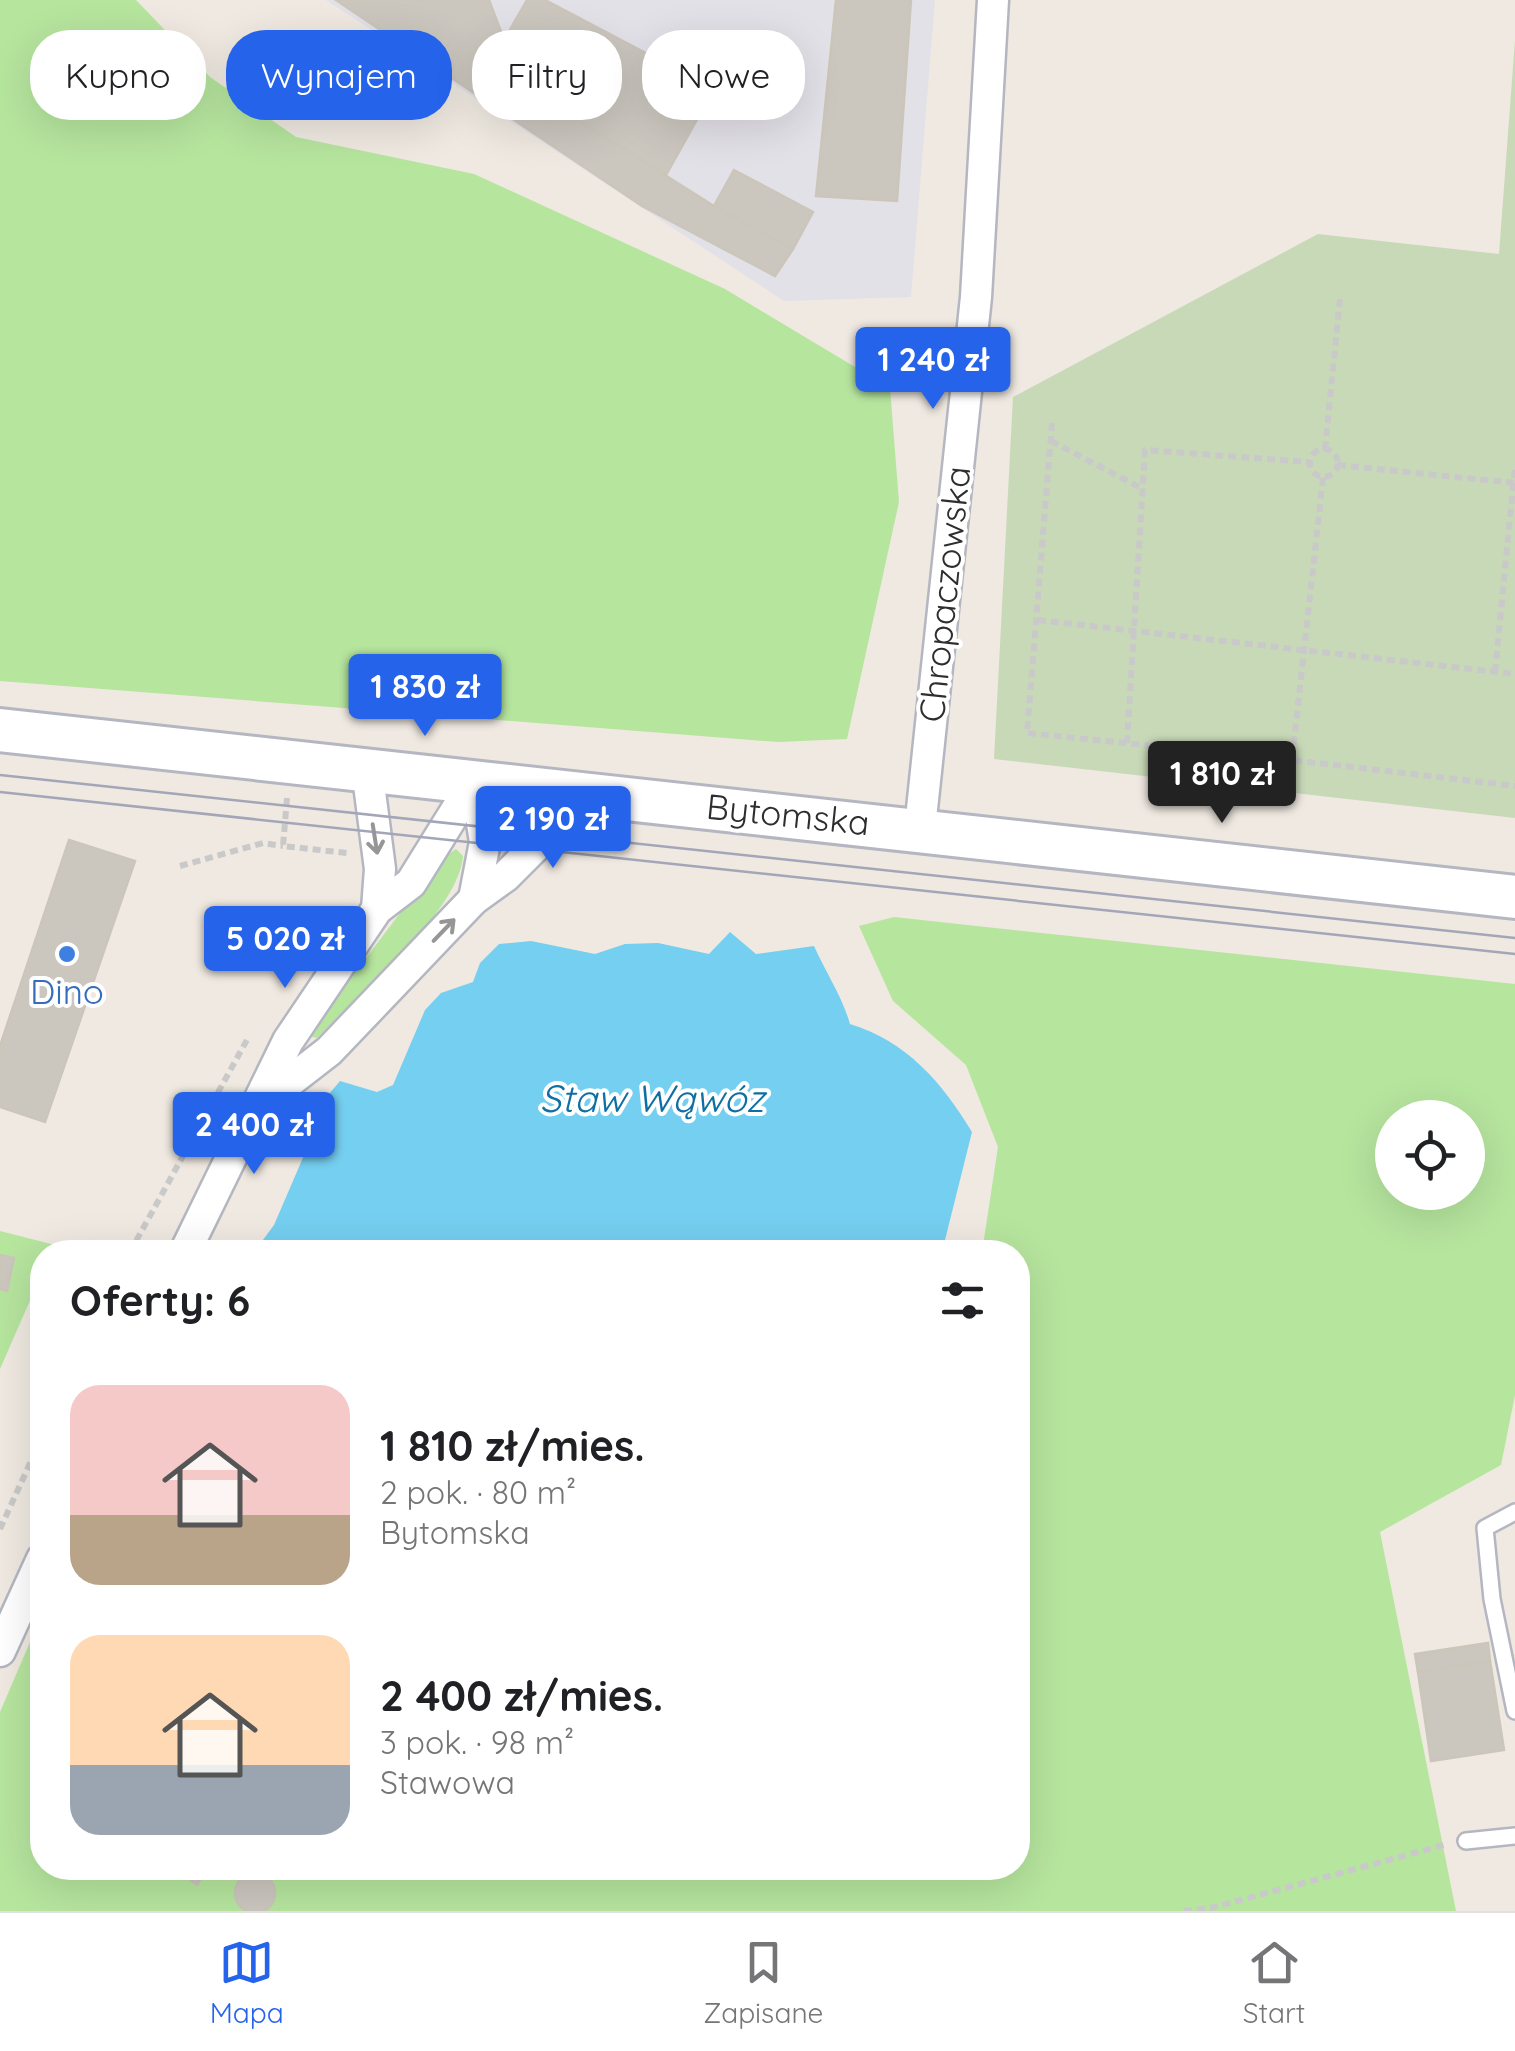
<!DOCTYPE html>
<html lang="pl">
<meta charset="utf-8">
<style>
:root{--surface:#fff;--page:#f6f6f6;--text:#202124;--muted:#757577;--line:#e0e0e0;--accent:#2563eb}
body{margin:0;font-family:Quicksand,sans-serif;background:var(--page);color:var(--text);height:100vh;display:flex;flex-direction:column;font-size:38px;white-space:nowrap}
*{box-sizing:border-box;margin:0}
p{font-size:32px;color:var(--muted)}
.icon{flex:none;width:55px;height:55px;fill:none;stroke:currentColor;stroke-width:2;stroke-linecap:round;stroke-linejoin:round}
.map{position:relative;flex:1;overflow:hidden}
.details{position:absolute;left:30px;top:1240px;width:1000px;height:640px;display:flex;flex-direction:column;background:var(--surface);border-radius:40px;box-shadow:0 10px 40px #0002}
.details>*{flex:none}
.top-card{position:absolute;left:30px;top:30px;width:1000px;height:90px;display:flex;gap:20px}
.tools{position:absolute;left:1375px;top:1100px;display:grid;gap:20px}
.tools a{display:grid;place-items:center;width:110px;height:110px;border-radius:50%;background:var(--surface);box-shadow:0 10px 40px #0002;font-size:50px}
.price{position:absolute;translate:-50% -85px;padding:0 22px;border-radius:10px;background:var(--accent);color:#fff;font-size:32px;line-height:65px;filter:drop-shadow(0 2px 5px #0008)}
.price::after{content:'';position:absolute;left:50%;top:60px;width:30px;height:22px;margin-left:-15px;background:inherit;clip-path:polygon(0 0,100% 0,50% 100%)}
.price.selected{background:#222;color:#fff}
ul{padding:0;list-style:none}
li{display:flex;align-items:center;gap:30px;height:250px;padding:0 40px}
li span{display:grid;place-items:center;flex:none;width:280px;height:200px;border-radius:30px;color:#555}
li>.icon{margin-inline-start:auto}
span .icon{width:120px;height:120px;fill:#fffc;stroke-width:1}
li b{font-size:42px}
h2{display:flex;justify-content:space-between;align-items:center;height:120px;padding:0 40px;font-size:42px}
.chip{padding:0 35px;border-radius:40px;background:var(--surface);box-shadow:0 10px 40px #0002;font-size:35px;line-height:90px}
.chip.selected{background:var(--accent);color:#fff}
.menu{display:flex;justify-content:space-around;align-items:center;height:140px;border-top:2px solid var(--line);background:var(--surface);font-size:28px;color:var(--muted)}
.menu a{display:grid;justify-items:center;gap:5px}
.menu .selected{color:var(--accent)}
.map>svg:first-child{display:block}
</style>
<div class="map">
<svg width="1515" height="1911" viewBox="0 0 1515 1911">
<rect width="100%" height="100%" fill="#efe9e1"/>
<path fill="#e3e1e8" d="M326 0H935L911 297 784 301Z"/>
<g fill="#b6e59e" fill-rule="evenodd">
<path d="M0 0H136L210 77 296 137 474 174 725 289 890 388 899 502 847 739 778 742 0 681Z"/>
<path d="M456 849 463 856C459 911 357 996 317 1038L312 1037 310 1032 441 859Z"/>
<path d="M894 917 1515 984V1395L1501 1465 1380 1532 1456 1911H0V1712L42 1614V1868H1018V1252H982L998 1147 966 1065 893 1001 859 926ZM1392 1118H1468V1192H1392Z"/>
<path d="M0 1231 55 1245 52 1252H42V1273L0 1369Z"/>
</g>
<path fill="#c8d9b8" d="M1515 40V818L994 759 1013 397 1318 234 1499 254Z"/>
<path fill="#75cff0" d="M730 932 756 954 814 946C826 973 842 996 850 1024 906 1041 942 1082 972 1132L942 1252H254L274 1225 305 1153 334 1121 329 1094 340 1081 377 1092 393 1085 425 1010 441 993 473 982 480 963 499 944 531 941 595 954 625 944 658 943 709 954Z"/>
<g fill="#cbc7bf" stroke="#cbc5ba" stroke-width="2.5">
<path d="M336 0H489L503 37 490 65 714 206 793 249 775 276 642 206Z"/>
<path d="M527 0H545L714 89 666 175 490 65Z"/>
<path d="M836 0H911L897 201 816 196Z"/>
<path d="M734 170 813 212 793 249 714 206Z"/>
<path d="M69 840 135 861 45 1122 0 1107V1046Z"/>
<path d="M0 1255 14 1258 7 1291 0 1289Z"/>
<path d="M1488 1643 1490 1661 1418 1672 1415 1654Z"/>
<path d="M1490 1661 1504 1750 1431 1761 1418 1672Z"/>
<path d="M175 1868H207L197 1885Z"/>
<circle cx="255" cy="1893" r="20"/>
</g>
<g fill="none" stroke-linecap="round" stroke-linejoin="round">
<g stroke="#b4b7c1" stroke-width="20">
<g id="lane">
<path d="M1515 1512 1485 1528 1492 1599 1515 1711"/>
<path d="M1466 1841 1515 1836"/>
</g>
</g>
<g stroke="#b4b7c1" stroke-width="35">
<g id="street">
<path d="M367 769 380 869 377 909"/>
<path d="M920 828 976 297 993 0"/>
<path d="M474 899 485 842 475 780"/>
<path d="M262 1103 329 1051 474 899 506 876 590 792"/>
<path d="M185 1252 288 1041 377 909 411 883 475 780"/>
<path d="M0 1651 42 1559"/>
</g>
</g>
<g stroke="#b4b7c1" stroke-width="48">
<path id="secondary" d="M0 730 1515 897"/>
</g>
<g stroke="#c9c9c9" stroke-width="6" stroke-dasharray="8 5" stroke-linecap="butt">
<path d="M1052 423 1027 733 1292 760"/>
<path d="M1051 441 1143 489"/>
<path d="M1325 449 1340 299"/>
<circle cx="1324" cy="463" r="14"/>
<path d="M1338 465 1515 483"/>
<path d="M1323 478 1292 760 1515 786"/>
<path d="M1038 620 1515 674"/>
<path d="M1495 672 1515 466"/>
<path d="M1127 743 1145 450 1309 462"/>
<path d="M287 798 283 846 347 853"/>
<path d="M180 866 263 843 283 846"/>
<path d="M130 1252 248 1038"/>
<path d="M0 1529 42 1437"/>
<path d="M1184 1911 1211 1908 1444 1845"/>
</g>
<use href="#lane" stroke="#fff" stroke-width="15"/>
<use href="#street" stroke="#fff" stroke-width="30"/>
<use href="#secondary" stroke="#fff" stroke-width="42"/>
<g stroke="#a3a6b8" stroke-width="2.5">
<path d="M0 775 1515 938"/>
<path d="M0 792 1515 954"/>
</g>
</g>
<defs><path id="oneway-shaft" d="M-6 0H5M1.5-3L5.5 0L1.5 3" fill="none" stroke-width="1.6" stroke-linecap="round" stroke-linejoin="round" transform="scale(2.5)"/></defs>
<g stroke="#969696">
<use href="#oneway-shaft" transform="translate(375 839) rotate(81)"/>
<use href="#oneway-shaft" transform="translate(444 930) rotate(-46)"/>
</g>
<circle fill="#3f7fe0" stroke="#fff" stroke-width="4" cx="67" cy="954" r="10"/>
<g text-anchor="middle" dominant-baseline="central" stroke-width="8" stroke-linejoin="round" paint-order="stroke">
<g font-size="35" fill="#2e2e2e" stroke="#fff">
<text transform="translate(944 594) rotate(-84)">Chropaczowska</text>
<text transform="translate(788 814) rotate(6)">Bytomska</text>
</g>
<g font-size="35" fill="#366cbe" stroke="#fff">
<text x="67" y="991">Dino</text>
</g>
<g font-size="38" font-style="italic" fill="#0d6fa3" stroke="#fff">
<text x="652" y="1098">Staw Wąwóz</text>
</g>
</g>
</svg>
<div class="tools">
<a><svg class="icon" aria-label="locate" viewBox="0 0 24 24"><circle cx="12" cy="12" r="6"/><path d="M12 2v4M12 18v4M2 12h4M18 12h4"/></svg></a>
</div>
<b class="price" style="left:933px;top:412px">1 240 zł</b>
<b class="price" style="left:425px;top:739px">1 830 zł</b>
<b class="price selected" style="left:1222px;top:826px">1 810 zł</b>
<b class="price" style="left:553px;top:871px">2 190 zł</b>
<b class="price" style="left:285px;top:991px">5 020 zł</b>
<b class="price" style="left:254px;top:1177px">2 400 zł</b>
<div class="top-card">
<a class="chip">Kupno</a>
<a class="chip selected">Wynajem</a>
<a class="chip">Filtry</a>
<a class="chip">Nowe</a>
</div>
<section class="details">
<h2>Oferty: 6<svg class="icon" aria-label="filters" viewBox="0 0 24 24"><path d="M4 7h16M4 17h16"/><circle cx="9" cy="7" r="2"/><circle cx="15" cy="17" r="2"/></svg></h2>
<ul>
<li><span style="background:linear-gradient(#f6c9c9 65%,#b9a48a 0)"><svg class="icon" aria-label="home" viewBox="0 0 24 24"><path d="M3 11l9-7 9 7M6 9v11h12V9"/></svg></span><div><b>1 810 zł/mies.</b><p>2 pok. · 80 m²</p><p>Bytomska</p></div></li>
<li><span style="background:linear-gradient(#ffd9b3 65%,#9aa5b1 0)"><svg class="icon" aria-label="home" viewBox="0 0 24 24"><path d="M3 11l9-7 9 7M6 9v11h12V9"/></svg></span><div><b>2 400 zł/mies.</b><p>3 pok. · 98 m²</p><p>Stawowa</p></div></li>
</ul>
</section>
</div>
<nav class="menu">
<a class="selected"><svg class="icon" aria-label="map" viewBox="0 0 24 24"><path d="M3 6l6-2 6 2 6-2v14l-6 2-6-2-6 2zM9 4v14M15 6v14"/></svg>Mapa</a>
<a><svg class="icon" aria-label="saved" viewBox="0 0 24 24"><path d="M7 4h10v16l-5-4-5 4z"/></svg>Zapisane</a>
<a><svg class="icon" aria-label="home" viewBox="0 0 24 24"><path d="M3 11l9-7 9 7M6 9v11h12V9"/></svg>Start</a>
</nav>
